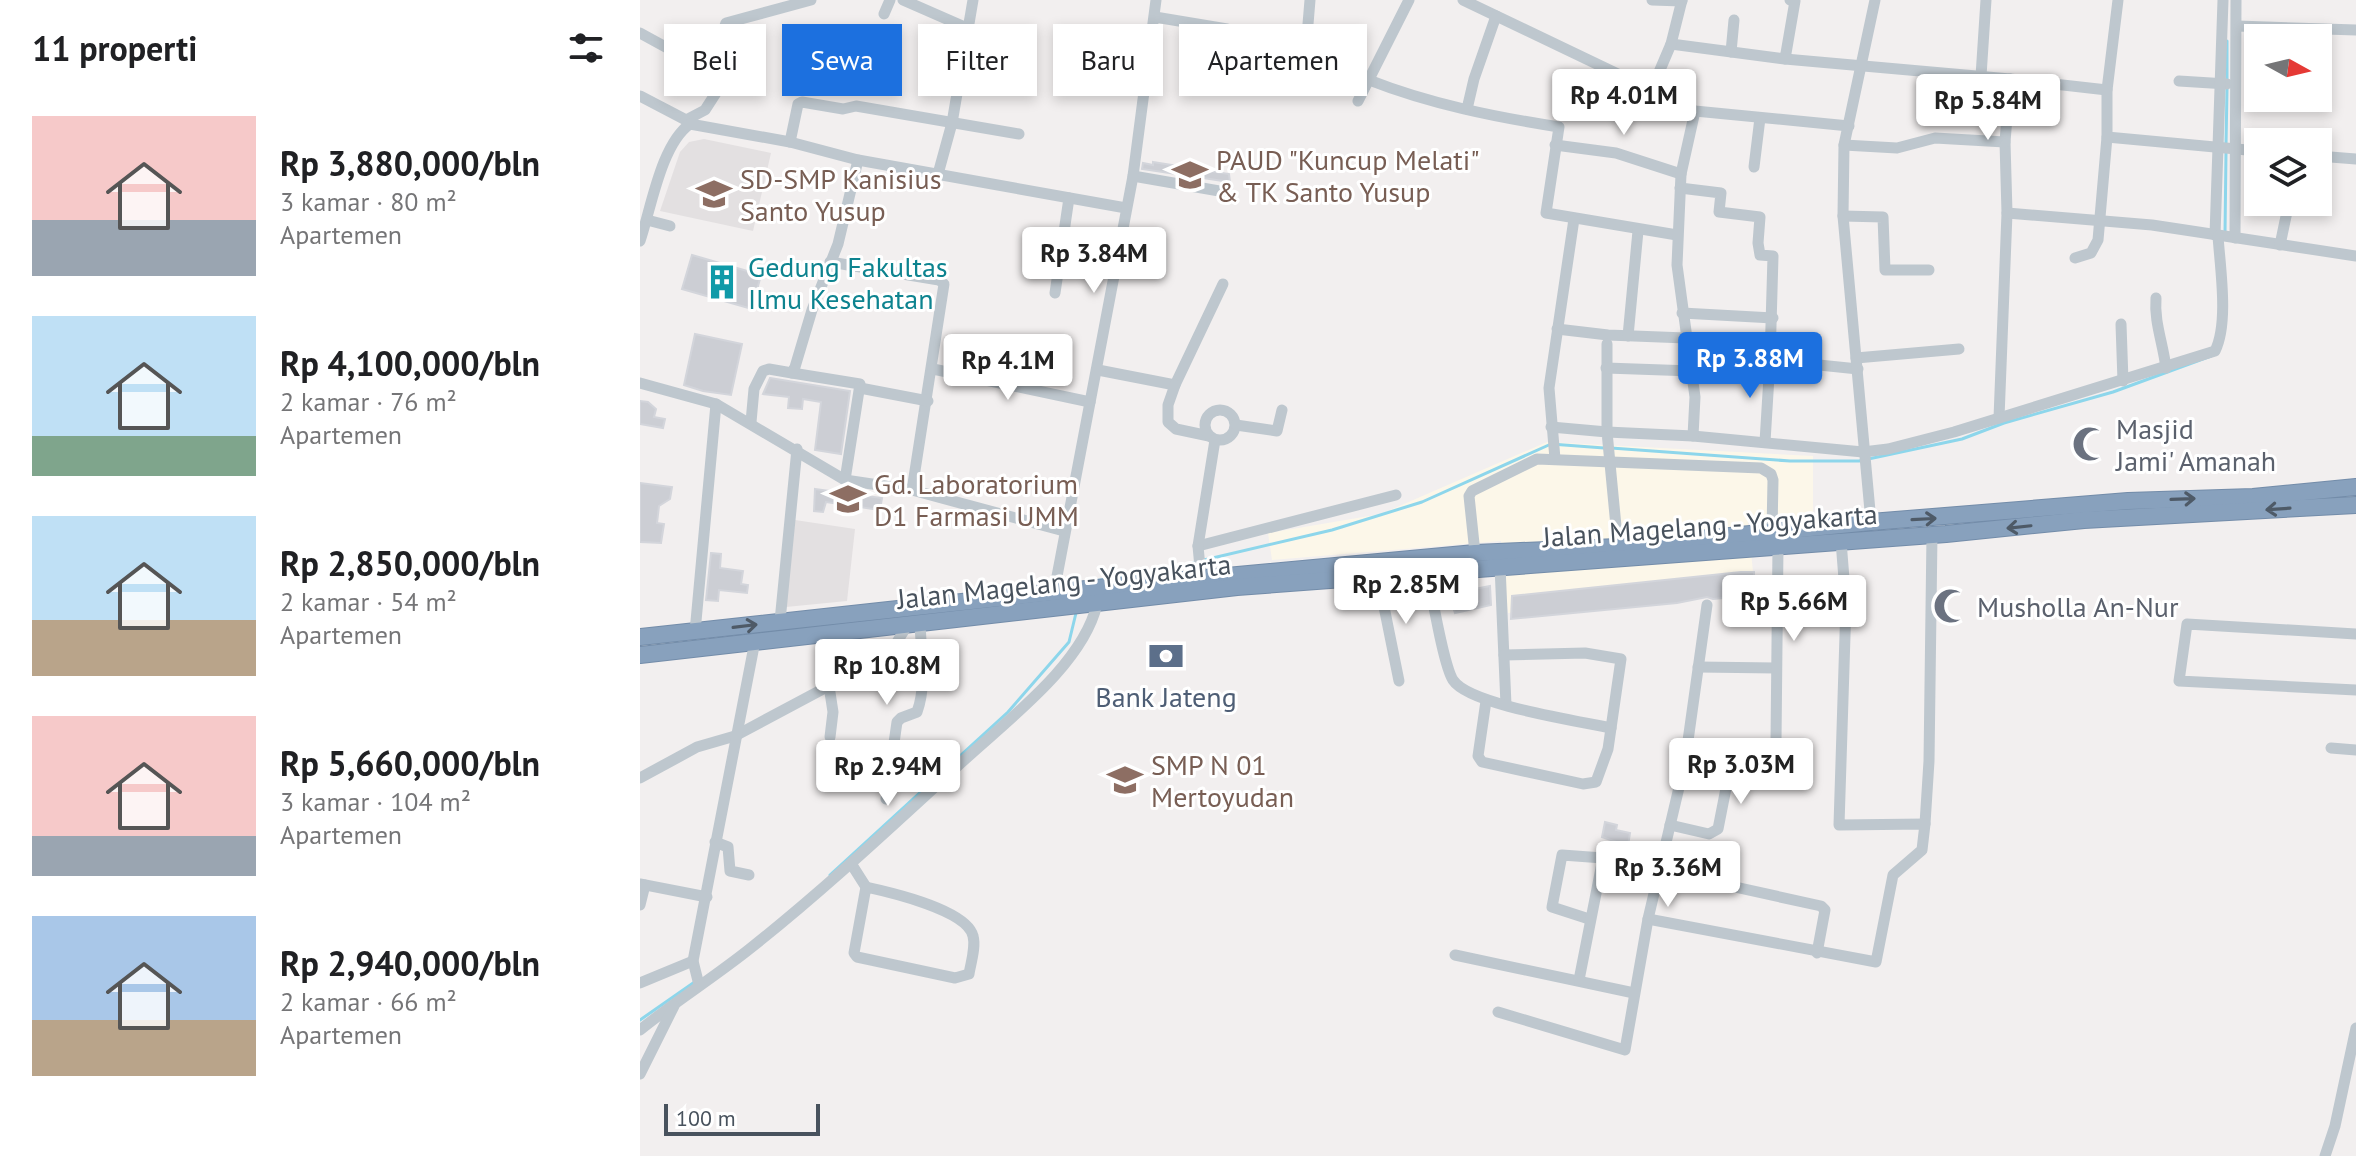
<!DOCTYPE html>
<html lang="id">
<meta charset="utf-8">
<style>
:root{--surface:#fff;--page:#f6f6f6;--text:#202124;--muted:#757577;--accent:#1c70df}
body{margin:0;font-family:"PT Sans",sans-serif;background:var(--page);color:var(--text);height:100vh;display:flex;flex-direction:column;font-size:30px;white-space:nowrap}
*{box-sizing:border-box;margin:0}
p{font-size:26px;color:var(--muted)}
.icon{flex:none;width:44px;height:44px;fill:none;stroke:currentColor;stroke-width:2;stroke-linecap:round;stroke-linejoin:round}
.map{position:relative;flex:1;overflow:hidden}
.panel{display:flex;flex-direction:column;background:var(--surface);width:640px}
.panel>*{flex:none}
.top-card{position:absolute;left:24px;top:24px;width:760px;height:72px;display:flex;gap:16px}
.needle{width:52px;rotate:98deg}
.controls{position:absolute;left:1604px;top:24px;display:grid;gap:16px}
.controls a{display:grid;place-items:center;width:88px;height:88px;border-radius:0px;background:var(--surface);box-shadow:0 4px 12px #0003;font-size:40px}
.scale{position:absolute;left:24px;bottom:20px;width:156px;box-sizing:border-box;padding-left:8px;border:4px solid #48525d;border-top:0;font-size:22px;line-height:28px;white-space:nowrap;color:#48525d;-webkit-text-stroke:6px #fff;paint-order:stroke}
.price{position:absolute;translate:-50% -68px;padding:0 18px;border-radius:8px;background:#fff;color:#222;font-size:26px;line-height:52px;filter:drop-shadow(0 2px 4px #0008)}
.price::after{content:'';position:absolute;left:50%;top:48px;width:24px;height:18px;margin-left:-12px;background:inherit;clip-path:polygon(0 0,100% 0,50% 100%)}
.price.selected{background:var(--accent);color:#fff}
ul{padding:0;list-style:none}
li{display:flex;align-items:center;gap:24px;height:200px;padding:0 32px}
li span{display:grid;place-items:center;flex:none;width:224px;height:160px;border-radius:0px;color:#555}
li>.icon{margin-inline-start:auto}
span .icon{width:96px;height:96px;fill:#fffc;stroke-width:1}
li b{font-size:34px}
h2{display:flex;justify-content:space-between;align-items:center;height:96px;padding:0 32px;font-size:34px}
.pill{padding:0 28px;border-radius:0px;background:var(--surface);box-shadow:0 4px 12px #0003;font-size:28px;line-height:72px}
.pill.selected{background:var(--accent);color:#fff}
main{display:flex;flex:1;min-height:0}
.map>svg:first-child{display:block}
</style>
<main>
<section class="panel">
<h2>11 properti<svg class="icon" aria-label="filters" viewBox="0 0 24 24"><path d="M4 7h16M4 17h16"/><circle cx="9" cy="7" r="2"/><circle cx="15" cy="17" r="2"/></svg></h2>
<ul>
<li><span style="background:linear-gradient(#f6c9c9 65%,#9aa5b1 0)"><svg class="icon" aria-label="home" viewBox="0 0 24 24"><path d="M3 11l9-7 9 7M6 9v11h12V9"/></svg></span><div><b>Rp 3,880,000/bln</b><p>3 kamar · 80 m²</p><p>Apartemen</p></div></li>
<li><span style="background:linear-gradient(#bfe0f5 75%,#7fa58c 0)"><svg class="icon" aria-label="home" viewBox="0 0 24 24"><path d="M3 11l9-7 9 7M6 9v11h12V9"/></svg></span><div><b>Rp 4,100,000/bln</b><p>2 kamar · 76 m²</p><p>Apartemen</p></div></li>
<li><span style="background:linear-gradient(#bfe0f5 65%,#b9a48a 0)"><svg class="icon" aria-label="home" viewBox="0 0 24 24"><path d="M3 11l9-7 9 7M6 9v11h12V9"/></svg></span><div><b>Rp 2,850,000/bln</b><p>2 kamar · 54 m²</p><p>Apartemen</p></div></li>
<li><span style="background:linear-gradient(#f6c9c9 75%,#9aa5b1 0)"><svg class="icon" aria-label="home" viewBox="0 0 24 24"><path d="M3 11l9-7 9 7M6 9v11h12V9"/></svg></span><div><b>Rp 5,660,000/bln</b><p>3 kamar · 104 m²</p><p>Apartemen</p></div></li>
<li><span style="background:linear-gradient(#a9c7e8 65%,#b9a48a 0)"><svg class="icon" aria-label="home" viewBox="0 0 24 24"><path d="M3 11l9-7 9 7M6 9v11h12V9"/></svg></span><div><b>Rp 2,940,000/bln</b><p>2 kamar · 66 m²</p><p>Apartemen</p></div></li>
</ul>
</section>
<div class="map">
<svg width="1716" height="1156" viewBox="0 0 1716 1156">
<rect width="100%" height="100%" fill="#f2efef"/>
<path fill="#fcf7e9" d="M907 442 1173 456V516L1108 522 1115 592 868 613 861 541 632 560 628 533 741 514Z"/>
<g fill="#e3e0e1">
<path d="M64 139 131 153 113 231 20 211 40 152 49 142Z"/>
<path d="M155 520 215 529 207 601 146 607Z"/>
</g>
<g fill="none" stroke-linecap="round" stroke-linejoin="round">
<g stroke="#8dd6eb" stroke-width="3">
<path d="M1587 81V41"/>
<path d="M1586 145 1587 89"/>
<path d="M1585 233 1586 153"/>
<path d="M971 448 1150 461H1219L1322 439 1364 423 1473 392 1571 356"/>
<path d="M564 560 692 530 782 502 911 444 964 448"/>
<path d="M454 581 525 571 557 562"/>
<path d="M190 875 368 712 429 642 436 613"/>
<path d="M0 1020 56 981"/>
</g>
</g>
<g fill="#ccced4" stroke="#d3d5db" stroke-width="2">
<path d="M513 162 589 174 590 182 502 169 503 163 513 165Z"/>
<path d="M52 255 121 275 112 309 42 289Z"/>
<path d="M55 334 102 344 91 395 63 391 44 385Z"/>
<path d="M130 378 210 391 201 454 175 450 181 402 163 399 162 409 148 408 149 397 123 394Z"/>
<path d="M0 401 8 402 16 409 14 417 25 419 23 428 0 424Z"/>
<path d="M0 483 32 487 30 499 19 506 17 523 24 524 21 543 0 542Z"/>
<path d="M175 489 242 498 240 510 186 502 183 512 174 511Z"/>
<path d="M71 553 81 554 80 568 103 571 101 584 108 585 107 593 79 590 78 601 66 600Z"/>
<path d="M1101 572H1114V578L1129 579V609H1116V595L1073 599 1067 597 1037 603 871 619 872 596Z"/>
<path d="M850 586 851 605 815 613 809 594Z"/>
<path d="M965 822 977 825 976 830 990 833 988 846 962 837Z"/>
</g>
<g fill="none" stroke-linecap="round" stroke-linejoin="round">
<g stroke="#738ca9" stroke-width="18">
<g id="highway">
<path d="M0 637 414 592 835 553 978 547 1231 522 1488 501 1613 497 1716 487"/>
<path d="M0 655 597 587 1306 534 1444 520 1716 505"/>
</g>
</g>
<g stroke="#bec7ce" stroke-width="11">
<path d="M263 0 327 28"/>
<path d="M823 0 1055 111 1209 126"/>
<path d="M1012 0 1042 1"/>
<path d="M244 14 250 0"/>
<path d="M515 17 587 29 603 45 656 56 662 54 666 48 670 0"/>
<path d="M1597 26 1716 30"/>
<path d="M0 33 73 73"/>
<path d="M1031 44 1145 59 1155 1 1150 0"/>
<path d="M1091 52 1094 20"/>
<path d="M1145 59 1370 79 1365 142 1367 213 1359 418"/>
<path d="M1341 76 1346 0"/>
<path d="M1370 79 1467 90"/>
<path d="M729 80C790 104 855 117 919 127L906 213 1037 235"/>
<path d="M1539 81 1587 84"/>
<path d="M1011 91 1031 44 1042 0"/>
<path d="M0 96 46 120"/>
<path d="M718 101 769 0"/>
<path d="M827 109 834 79 856 16"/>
<path d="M50 124 46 120 65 110 83 82 81 76 73 73C89 59 96 51 83 31L86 23 171 0"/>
<path d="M1467 137 1618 151"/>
<path d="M150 142 158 104 162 102 203 109 216 106 379 134"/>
<path d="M915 145 976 153 1041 174"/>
<path d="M1204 145 1257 148 1295 138 1365 142"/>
<path d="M1678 156 1716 159"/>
<path d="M1114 167 1120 118"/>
<path d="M298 174 312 123 333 0"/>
<path d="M493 176 585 192"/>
<path d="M1040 188 1081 193 1079 212 1120 217 1118 243 1120 255 1133 256 1130 360 1218 369"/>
<path d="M1367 213 1512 225 1716 256"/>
<path d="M1203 216 1243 217 1245 270H1289"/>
<path d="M7 220 30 226"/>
<path d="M1575 235 1583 0"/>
<path d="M1595 238 1596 0"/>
<path d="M0 241C11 209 21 144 50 124L150 142 218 160 486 208"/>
<path d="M1640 245 1649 202"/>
<path d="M1435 258 1451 253 1458 240 1467 137V90L1478 0"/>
<path d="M190 262 299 280 304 284 272 490"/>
<path d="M415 293 429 198"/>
<path d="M1516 298C1514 322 1523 343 1526 368"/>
<path d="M1042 313 1133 318"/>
<path d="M1481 324 1483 381"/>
<path d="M917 329 968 335 1046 338"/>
<path d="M988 336 998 231"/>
<path d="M967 344V432L1053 436 1223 452 1248 449 1314 432 1575 351C1589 323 1580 267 1578 236"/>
<path d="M1216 358 1319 349"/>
<path d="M966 368 1052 371"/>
<path d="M293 369 450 402"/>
<path d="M458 370 535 385 583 284"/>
<path d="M152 373 220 384 205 480"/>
<path d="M0 383 76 404 205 480 272 490 424 531"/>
<path d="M535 385 528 405V422L536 429 569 436"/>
<path d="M220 388 288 401"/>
<circle cx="580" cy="425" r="15"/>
<path d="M111 422 114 389 123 371 129 369 152 373 155 367 172 310 198 244 218 160"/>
<path d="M596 425 637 431 642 410"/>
<path d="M911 427 967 432 978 547"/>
<path d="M1053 436 1055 397 1037 265 1041 174 1055 111"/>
<path d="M1125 442 1130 360"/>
<path d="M915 459 909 388 934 219"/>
<path d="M1231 522 1203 216 1204 145 1235 0"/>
<path d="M558 546 756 495"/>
<path d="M835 553 829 496 832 491 897 459 1121 468 1131 474 1133 480 1132 531"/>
<path d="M860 566 866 705"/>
<path d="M787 571C792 594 803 664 813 680 829 705 939 721 971 728"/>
<path d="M738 577 759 681"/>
<path d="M561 578 558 546 575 440"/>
<path d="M414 592 493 176 516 0"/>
<path d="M140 621 157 449"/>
<path d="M55 632 76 404"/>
<path d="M1716 634 1547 624 1539 681 1716 690"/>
<path d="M1058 667 1136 668"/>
<path d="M189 686 193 712 190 737"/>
<path d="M846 701 838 756 842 762 943 784 956 782 968 749 981 659 945 653 864 655"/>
<path d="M1136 741 1138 546"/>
<path d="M1691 748 1716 750"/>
<path d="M0 778 57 747 95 736 245 656 254 647 268 624"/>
<path d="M246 799 257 722 261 718 277 712C287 685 281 652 280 623"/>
<path d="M1285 824 1289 761 1292 534"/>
<path d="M1030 825 1069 834 1078 829 1089 773 1082 766 1045 762"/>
<path d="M75 842 88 847 90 871 109 875"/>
<path d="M212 865 226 887"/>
<path d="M0 884 67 897"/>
<path d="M226 887C249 892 327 910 333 936 336 947 331 962 329 974L315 978 217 957 214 953Z"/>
<path d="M0 905 5 885"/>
<path d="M949 919 912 907 922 855 963 858"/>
<path d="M1008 919 1236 962 1253 875 1282 850 1285 824 1199 825 1206 604 1201 541"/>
<path d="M815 955 994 993"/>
<path d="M939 980 963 858 1181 906 1185 910 1177 953"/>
<path d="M0 983 53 961"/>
<path d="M59 985 53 961 115 641"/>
<path d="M858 1012 985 1050 1008 919 1045 762 1067 605"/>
<path d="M0 1030C36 1001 76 976 112 947 185 889 252 826 321 763 366 721 443 665 457 604"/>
<path d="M0 1074 34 1006"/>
<path d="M1685 1156 1695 1126 1716 1028"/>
</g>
<use href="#highway" stroke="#88a1bd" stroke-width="16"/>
</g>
<defs><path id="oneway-shaft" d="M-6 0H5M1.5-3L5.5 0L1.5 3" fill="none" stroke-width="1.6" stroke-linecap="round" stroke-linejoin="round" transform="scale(2)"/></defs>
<g stroke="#4e5a67">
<use href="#oneway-shaft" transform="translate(1543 499) rotate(-2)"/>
<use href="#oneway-shaft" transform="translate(1638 509) rotate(176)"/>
<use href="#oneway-shaft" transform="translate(1284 519) rotate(-3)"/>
<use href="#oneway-shaft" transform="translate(1379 527) rotate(174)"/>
<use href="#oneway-shaft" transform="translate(105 626) rotate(-7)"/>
</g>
<defs>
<g id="school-bare" transform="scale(2.76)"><path d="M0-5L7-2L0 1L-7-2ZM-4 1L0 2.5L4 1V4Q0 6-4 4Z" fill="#8d6e63" stroke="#fff" stroke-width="2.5" paint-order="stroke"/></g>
<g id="building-bare" transform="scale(2.76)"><path d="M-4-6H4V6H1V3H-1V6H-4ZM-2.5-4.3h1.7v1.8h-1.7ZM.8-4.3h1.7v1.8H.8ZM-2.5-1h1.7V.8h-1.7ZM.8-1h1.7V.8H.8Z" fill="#0f9aa8" stroke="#fff" stroke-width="2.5" paint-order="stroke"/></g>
<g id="mosque-bare" transform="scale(2.76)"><path d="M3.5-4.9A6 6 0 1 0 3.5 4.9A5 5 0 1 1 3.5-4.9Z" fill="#6b7280" stroke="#fff" stroke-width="2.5" paint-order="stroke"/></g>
<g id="university-bare" transform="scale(2.76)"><path d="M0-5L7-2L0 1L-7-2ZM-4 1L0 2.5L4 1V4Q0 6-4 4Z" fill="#8d6e63" stroke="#fff" stroke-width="2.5" paint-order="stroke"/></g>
<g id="bank-bare" transform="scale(2.76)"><path d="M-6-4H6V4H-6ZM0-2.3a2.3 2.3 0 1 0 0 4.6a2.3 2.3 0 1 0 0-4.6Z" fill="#5c6f8a" stroke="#fff" stroke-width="2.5" paint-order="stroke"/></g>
</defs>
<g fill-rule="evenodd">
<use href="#school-bare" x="550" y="175"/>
<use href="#school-bare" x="74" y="194"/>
<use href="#building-bare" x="82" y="282"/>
<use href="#mosque-bare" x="1450" y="444"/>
<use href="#university-bare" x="208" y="499"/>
<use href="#mosque-bare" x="1311" y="606"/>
<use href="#bank-bare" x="526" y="656"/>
<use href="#school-bare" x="485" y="780"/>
</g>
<g text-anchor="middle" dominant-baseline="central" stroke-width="6" stroke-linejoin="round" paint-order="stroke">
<g font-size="28" fill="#785e54" stroke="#fff" text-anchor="start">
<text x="576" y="159">PAUD "Kuncup Melati"<tspan x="576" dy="32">&amp; TK Santo Yusup</tspan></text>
<text x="100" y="178">SD-SMP Kanisius<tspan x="100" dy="32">Santo Yusup</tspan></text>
<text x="234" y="483">Gd. Laboratorium<tspan x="234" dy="32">D1 Farmasi UMM</tspan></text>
<text x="511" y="764">SMP N 01<tspan x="511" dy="32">Mertoyudan</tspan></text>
</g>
<g font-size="28" fill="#0d838f" stroke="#fff" text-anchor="start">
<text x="108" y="266">Gedung Fakultas<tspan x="108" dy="32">Ilmu Kesehatan</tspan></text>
</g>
<g font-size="28" fill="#5b616d" stroke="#fff" text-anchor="start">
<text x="1476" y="428">Masjid<tspan x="1476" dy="32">Jami' Amanah</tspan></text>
<text x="1337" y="606">Musholla An-Nur</text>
</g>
<g font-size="28" fill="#48525d" stroke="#fff">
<text transform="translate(1070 525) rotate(-4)">Jalan Magelang - Yogyakarta</text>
<text transform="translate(424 581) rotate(-6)">Jalan Magelang - Yogyakarta</text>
</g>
<g font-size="28" fill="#4e5e75" stroke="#fff">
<text x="526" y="696">Bank Jateng</text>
</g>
</g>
</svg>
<div class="controls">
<a><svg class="needle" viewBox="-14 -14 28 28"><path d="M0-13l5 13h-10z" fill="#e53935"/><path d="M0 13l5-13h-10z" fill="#757577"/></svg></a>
<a><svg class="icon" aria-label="layers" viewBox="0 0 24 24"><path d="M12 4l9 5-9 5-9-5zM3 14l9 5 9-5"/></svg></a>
</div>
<div class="scale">100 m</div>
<b class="price" style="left:984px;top:137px">Rp 4.01M</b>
<b class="price" style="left:1348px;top:142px">Rp 5.84M</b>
<b class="price" style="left:454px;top:295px">Rp 3.84M</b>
<b class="price selected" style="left:1110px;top:400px">Rp 3.88M</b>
<b class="price" style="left:368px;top:402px">Rp 4.1M</b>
<b class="price" style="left:766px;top:626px">Rp 2.85M</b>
<b class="price" style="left:1154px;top:643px">Rp 5.66M</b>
<b class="price" style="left:247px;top:707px">Rp 10.8M</b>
<b class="price" style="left:1101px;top:806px">Rp 3.03M</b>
<b class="price" style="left:248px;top:808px">Rp 2.94M</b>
<b class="price" style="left:1028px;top:909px">Rp 3.36M</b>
<div class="top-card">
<a class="pill">Beli</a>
<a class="pill selected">Sewa</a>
<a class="pill">Filter</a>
<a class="pill">Baru</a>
<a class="pill">Apartemen</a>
</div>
</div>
</main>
